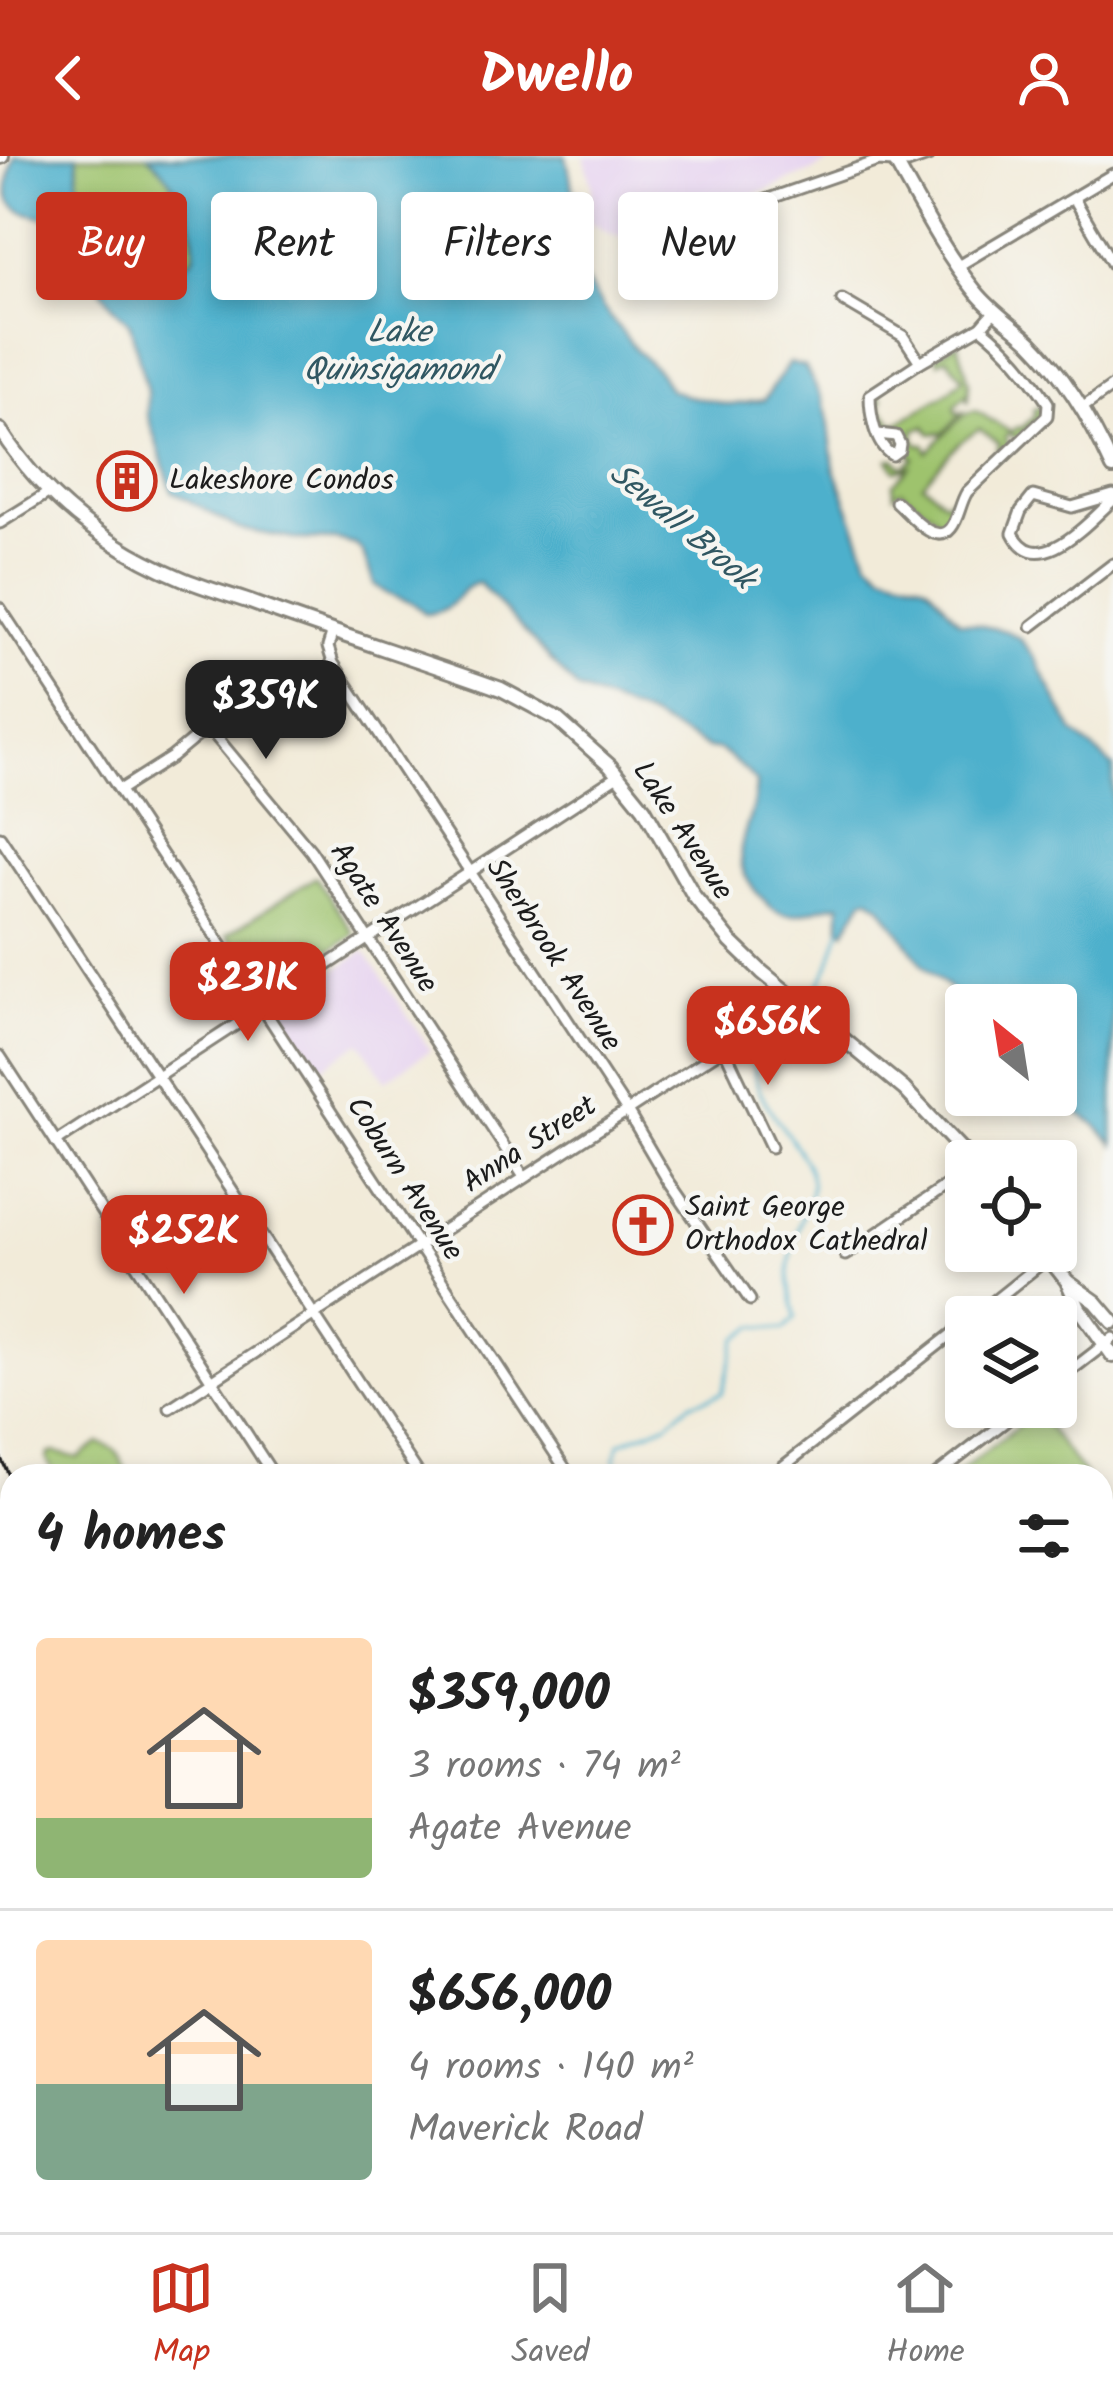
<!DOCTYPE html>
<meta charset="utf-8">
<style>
:root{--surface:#fff;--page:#f2f2f2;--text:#222;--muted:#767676;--line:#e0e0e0;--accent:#c8321e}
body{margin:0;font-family:Kalam,sans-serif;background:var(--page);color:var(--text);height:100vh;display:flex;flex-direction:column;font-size:45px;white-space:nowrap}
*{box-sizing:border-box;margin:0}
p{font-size:39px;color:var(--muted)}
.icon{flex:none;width:66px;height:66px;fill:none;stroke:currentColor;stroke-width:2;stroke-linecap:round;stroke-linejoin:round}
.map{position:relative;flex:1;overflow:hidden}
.panel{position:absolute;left:0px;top:1308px;width:1113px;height:768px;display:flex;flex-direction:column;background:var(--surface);border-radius:36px 36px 0 0;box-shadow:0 6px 18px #0003}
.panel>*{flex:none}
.guide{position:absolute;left:36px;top:36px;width:1041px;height:108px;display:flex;gap:24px}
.needle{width:78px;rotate:330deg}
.controls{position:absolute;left:945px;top:828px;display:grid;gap:24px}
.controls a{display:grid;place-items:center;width:132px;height:132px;border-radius:12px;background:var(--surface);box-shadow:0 6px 18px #0003;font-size:60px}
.price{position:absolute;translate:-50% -102px;padding:0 27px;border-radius:24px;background:var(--accent);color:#fff;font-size:39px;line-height:78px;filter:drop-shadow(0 3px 6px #0008)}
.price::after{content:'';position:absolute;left:50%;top:72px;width:36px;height:27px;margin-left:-18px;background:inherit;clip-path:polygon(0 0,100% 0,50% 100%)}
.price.active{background:#222;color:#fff}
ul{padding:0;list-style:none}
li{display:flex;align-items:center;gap:36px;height:300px;padding:0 36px}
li+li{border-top:3px solid var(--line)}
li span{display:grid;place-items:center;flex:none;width:336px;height:240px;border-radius:12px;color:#555}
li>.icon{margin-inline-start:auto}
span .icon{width:144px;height:144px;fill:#fffc;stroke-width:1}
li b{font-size:51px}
h2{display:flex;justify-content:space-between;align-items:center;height:144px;padding:0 36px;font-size:51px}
.tag{padding:0 42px;border-radius:12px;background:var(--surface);box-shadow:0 6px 18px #0003;font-size:42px;line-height:108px}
.tag.active{background:var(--accent);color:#fff}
header{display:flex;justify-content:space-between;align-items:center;height:156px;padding:0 36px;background:var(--accent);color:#fff;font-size:54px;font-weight:700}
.dock{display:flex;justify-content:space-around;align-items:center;height:168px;border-top:3px solid var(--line);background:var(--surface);font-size:33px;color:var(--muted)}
.dock a{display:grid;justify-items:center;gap:6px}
.dock .active{color:var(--accent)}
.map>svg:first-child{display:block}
</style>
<header><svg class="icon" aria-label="back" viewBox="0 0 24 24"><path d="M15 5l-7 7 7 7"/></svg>Dwello<svg class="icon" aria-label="person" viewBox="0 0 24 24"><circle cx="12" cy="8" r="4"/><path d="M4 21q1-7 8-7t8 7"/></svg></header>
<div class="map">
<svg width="1113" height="2076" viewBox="0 0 1113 2076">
<rect width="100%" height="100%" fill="#f6f6f2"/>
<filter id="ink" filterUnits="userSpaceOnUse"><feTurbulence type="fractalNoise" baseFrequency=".00833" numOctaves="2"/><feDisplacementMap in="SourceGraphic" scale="24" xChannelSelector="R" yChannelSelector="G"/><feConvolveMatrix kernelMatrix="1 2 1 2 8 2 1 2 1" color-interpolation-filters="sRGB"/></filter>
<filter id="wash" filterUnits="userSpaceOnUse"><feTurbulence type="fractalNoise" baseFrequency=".004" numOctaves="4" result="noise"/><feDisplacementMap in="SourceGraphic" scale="48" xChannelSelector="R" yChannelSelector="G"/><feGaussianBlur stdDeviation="2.7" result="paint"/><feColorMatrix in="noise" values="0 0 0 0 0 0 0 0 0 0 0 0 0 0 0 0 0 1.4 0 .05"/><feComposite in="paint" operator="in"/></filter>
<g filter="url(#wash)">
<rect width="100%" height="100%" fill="#f2ebd9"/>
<g fill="#e6d2f0">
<path d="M584 0H840L813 15 638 86 608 77 590 66 592 29Z"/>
<path d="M365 795 430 894 386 924 360 886 316 915 276 853Z"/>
<path d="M12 1899V2064H286L291 2076H0V1911Z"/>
</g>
<g fill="#9ec36d" stroke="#5d7044" stroke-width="3">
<path d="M77 0H148C176 25 198 62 194 101 161 129 128 95 106 69 97 58 82 43 79 29 76 20 79 9 77 0Z"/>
<path d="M763 50 774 66 726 97 716 82 722 77 727 83 724 76Z"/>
<path d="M958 187 969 226 968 247 966 239 955 250 956 257 963 256 943 277 931 278 925 270 915 274V284L918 288H925L927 296C937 288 963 254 975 255 981 256 1001 272 1012 276L1015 272 1023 271 1035 259 1033 254 1039 251 1043 256 1041 261 1016 283 1009 277 1005 282 1009 289 1002 297 996 293 999 288 980 273C957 284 940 308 923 328L945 346 949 342 955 349 946 364 938 369 933 367 936 360 901 334 894 339 893 328 909 311 895 314 889 303 894 302 903 311 914 302 903 289V271L898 269 889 275 882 271 876 244 878 237 883 244 879 249 895 269 948 236 963 222 947 201 939 206 935 200Z"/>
<path d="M316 721 354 778 265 837 227 779Z"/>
<path d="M1036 1256 1085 1320H954Z"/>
<path d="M99 1287C129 1298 115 1304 131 1320H56L47 1304 48 1298 54 1296 78 1302Z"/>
<path d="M1101 1341 1113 1357V2076H1075L1067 2064H1101Z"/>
</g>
<path fill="#4db0cc" stroke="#346674" stroke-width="3" d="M15 0H77C79 9 76 20 79 29 82 43 97 58 106 69 128 94 161 130 194 101 198 62 176 25 148 0H566L573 33 567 75 570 99 603 152 637 195 659 216 669 233 684 239 730 249 764 244 789 207 805 211 821 241 828 262 834 311 868 403 883 416 922 426 930 431 959 465 1006 475 1019 482 1035 502 1073 575 1113 611V988L1095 968 1052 939H1056V849H967L924 810 881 750 869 741 864 743 845 775 840 770V748C822 749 801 761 784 758 774 756 768 748 761 741 718 697 756 674 756 626L746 615 720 594 707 592 644 559 578 534 479 427C456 430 460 455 426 458L413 447 387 438 374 428 363 397 356 389 337 384 294 383 239 373 172 335 147 258V235L130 168 109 145 85 109 45 61C0 54 4 37 15 0Z"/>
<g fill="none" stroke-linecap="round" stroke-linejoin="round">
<g stroke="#4db0cc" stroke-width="3">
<path d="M818 831 829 810 841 772"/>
<path d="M621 1320 615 1302 620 1287 668 1267 689 1248 722 1237 737 1183 755 1170 785 1173 796 1161C784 1120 789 1100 802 1061 806 1050 813 1036 811 1025 805 980 726 930 765 883 770 878 782 873 789 869"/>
<path d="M342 2064V2076"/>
</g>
</g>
</g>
<g filter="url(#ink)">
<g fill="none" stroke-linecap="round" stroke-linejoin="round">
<g stroke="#87847a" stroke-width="15">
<g id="minor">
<path d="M1075 44 1113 109"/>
<path d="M958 110 1113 18"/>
<path d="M679 120 675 95 680 84 691 74 748 50 878 5 908 7 928 0"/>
<path d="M842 144 903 180 920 206 981 171 994 156"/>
<path d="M1082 252 1113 230"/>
<path d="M878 278 896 280 900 288 899 294 892 299C875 289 870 258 870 239L920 206"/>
<path d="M1113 339 1072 351 1033 340 1021 355 1013 377C1038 426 1090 364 1113 344"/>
<path d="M896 346C908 356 935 392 951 372 959 362 960 347 967 336L1047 260 1048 247C1028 217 1009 193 981 171"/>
<path d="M0 367 48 337"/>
<path d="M0 452 570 1320"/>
<path d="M1032 470 1113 408"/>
<path d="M333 475 328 491 333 507 627 955 667 1023 750 1144"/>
<path d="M120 634 172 601 208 571 311 695 524 1021"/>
<path d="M0 681 420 1320"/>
<path d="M724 892 771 991"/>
<path d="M0 900 274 1320"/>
<path d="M56 986 619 619"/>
<path d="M845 1099 966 1017"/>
<path d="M974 1161 1048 1102"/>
<path d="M1056 1226 1113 1182"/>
<path d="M170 1252 724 892 794 842"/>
<path d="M771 1320 966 1167"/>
<path d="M935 1320 1024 1251"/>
<path d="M1054 2064 1062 2076"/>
</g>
</g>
<g stroke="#87847a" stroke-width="18">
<g id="major">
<path d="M892 0C918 46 943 95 976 136 992 156 1013 169 1031 186 1067 222 1092 266 1113 312"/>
<path d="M0 274C44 343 107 391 181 422 204 432 227 438 250 446 333 477 418 503 501 533L557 563 610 610 644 652 694 740 731 786 762 816 904 933 972 1005"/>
<path d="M1043 1095 1067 1125 1079 1152 1113 1200"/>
<path d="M1068 1126 1096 1146 1113 1166"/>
<path d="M1101 1792 1113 1784"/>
<path d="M835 2076 844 2064"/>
</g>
</g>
<g stroke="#87847a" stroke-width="20">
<path id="highway" d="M0 0H1"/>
</g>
<use href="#minor" stroke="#fff" stroke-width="9"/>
<use href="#major" stroke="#fff" stroke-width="12"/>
<use href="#highway" stroke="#fff" stroke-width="14"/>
<g stroke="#1c1c1c" stroke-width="3">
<path d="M0 1300 12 1326"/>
<path d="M0 1704 12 1722"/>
<path d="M697 2064 722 2076"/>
</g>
</g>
</g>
<defs>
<g id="building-ring" transform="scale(3)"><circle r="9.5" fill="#f6f6f2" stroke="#c8321e" stroke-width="1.5"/><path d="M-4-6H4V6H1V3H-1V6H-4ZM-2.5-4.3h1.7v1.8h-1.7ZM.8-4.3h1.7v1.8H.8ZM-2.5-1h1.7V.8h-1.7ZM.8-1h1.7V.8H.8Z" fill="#c8321e"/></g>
<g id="church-ring" transform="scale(3)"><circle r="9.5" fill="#f6f6f2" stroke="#c8321e" stroke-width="1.5"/><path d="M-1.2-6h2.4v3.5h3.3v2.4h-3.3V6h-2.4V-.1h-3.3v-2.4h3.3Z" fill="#c8321e"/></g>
</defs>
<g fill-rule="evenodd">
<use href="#building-ring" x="127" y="325"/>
<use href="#church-ring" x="643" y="1069"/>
</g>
<g text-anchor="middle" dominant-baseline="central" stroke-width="9" stroke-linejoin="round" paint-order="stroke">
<g font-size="30" fill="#1c1c1c" stroke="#f6f6f2" text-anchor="start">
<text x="169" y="325">Lakeshore Condos</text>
<text x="685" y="1052">Saint George<tspan x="685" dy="34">Orthodox Cathedral</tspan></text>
</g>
<g font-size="30" fill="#1c1c1c" stroke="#f6f6f2">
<text transform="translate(682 675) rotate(57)">Lake Avenue</text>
<text transform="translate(383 762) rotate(57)">Agate Avenue</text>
<text transform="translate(553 799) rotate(57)">Sherbrook Avenue</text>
<text transform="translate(530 989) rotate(-33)">Anna Street</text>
<text transform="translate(404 1023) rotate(57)">Coburn Avenue</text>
</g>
<g font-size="33" font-style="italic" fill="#305762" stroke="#f6f6f2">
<text x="399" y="177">Lake<tspan x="399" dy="38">Quinsigamond</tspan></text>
<text transform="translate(681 371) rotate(40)">Sewall Brook</text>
</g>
</g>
</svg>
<div class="controls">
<a><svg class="needle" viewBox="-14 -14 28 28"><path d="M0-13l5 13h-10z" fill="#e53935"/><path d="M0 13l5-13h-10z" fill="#767676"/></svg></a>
<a><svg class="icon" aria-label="locate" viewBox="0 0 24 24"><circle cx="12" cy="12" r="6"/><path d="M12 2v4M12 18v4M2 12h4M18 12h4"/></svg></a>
<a><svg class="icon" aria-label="layers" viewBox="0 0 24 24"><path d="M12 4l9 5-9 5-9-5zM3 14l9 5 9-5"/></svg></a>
</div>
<b class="price active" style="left:266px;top:606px">$359K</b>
<b class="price" style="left:248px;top:888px">$231K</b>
<b class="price" style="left:768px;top:932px">$656K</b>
<b class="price" style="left:184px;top:1141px">$252K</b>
<div class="guide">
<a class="tag active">Buy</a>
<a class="tag">Rent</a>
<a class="tag">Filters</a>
<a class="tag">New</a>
</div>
<section class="panel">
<h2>4 homes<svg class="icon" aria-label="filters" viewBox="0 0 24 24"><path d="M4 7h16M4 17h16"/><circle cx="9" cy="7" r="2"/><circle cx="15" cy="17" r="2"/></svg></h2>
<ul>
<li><span style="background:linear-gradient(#ffd9b3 75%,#8fb573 0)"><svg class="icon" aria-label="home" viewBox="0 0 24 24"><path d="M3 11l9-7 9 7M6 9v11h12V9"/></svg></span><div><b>$359,000</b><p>3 rooms · 74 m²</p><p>Agate Avenue</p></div></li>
<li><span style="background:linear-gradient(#ffd9b3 60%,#7fa58c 0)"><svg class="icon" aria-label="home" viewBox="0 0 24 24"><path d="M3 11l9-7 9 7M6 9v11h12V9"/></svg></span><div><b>$656,000</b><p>4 rooms · 140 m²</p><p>Maverick Road</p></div></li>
</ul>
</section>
</div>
<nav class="dock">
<a class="active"><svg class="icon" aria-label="map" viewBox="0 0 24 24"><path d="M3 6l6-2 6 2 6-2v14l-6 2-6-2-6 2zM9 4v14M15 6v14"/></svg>Map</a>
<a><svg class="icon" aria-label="saved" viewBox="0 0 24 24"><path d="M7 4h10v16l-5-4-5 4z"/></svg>Saved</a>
<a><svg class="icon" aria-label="home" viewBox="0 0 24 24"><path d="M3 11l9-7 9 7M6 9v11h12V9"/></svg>Home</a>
</nav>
